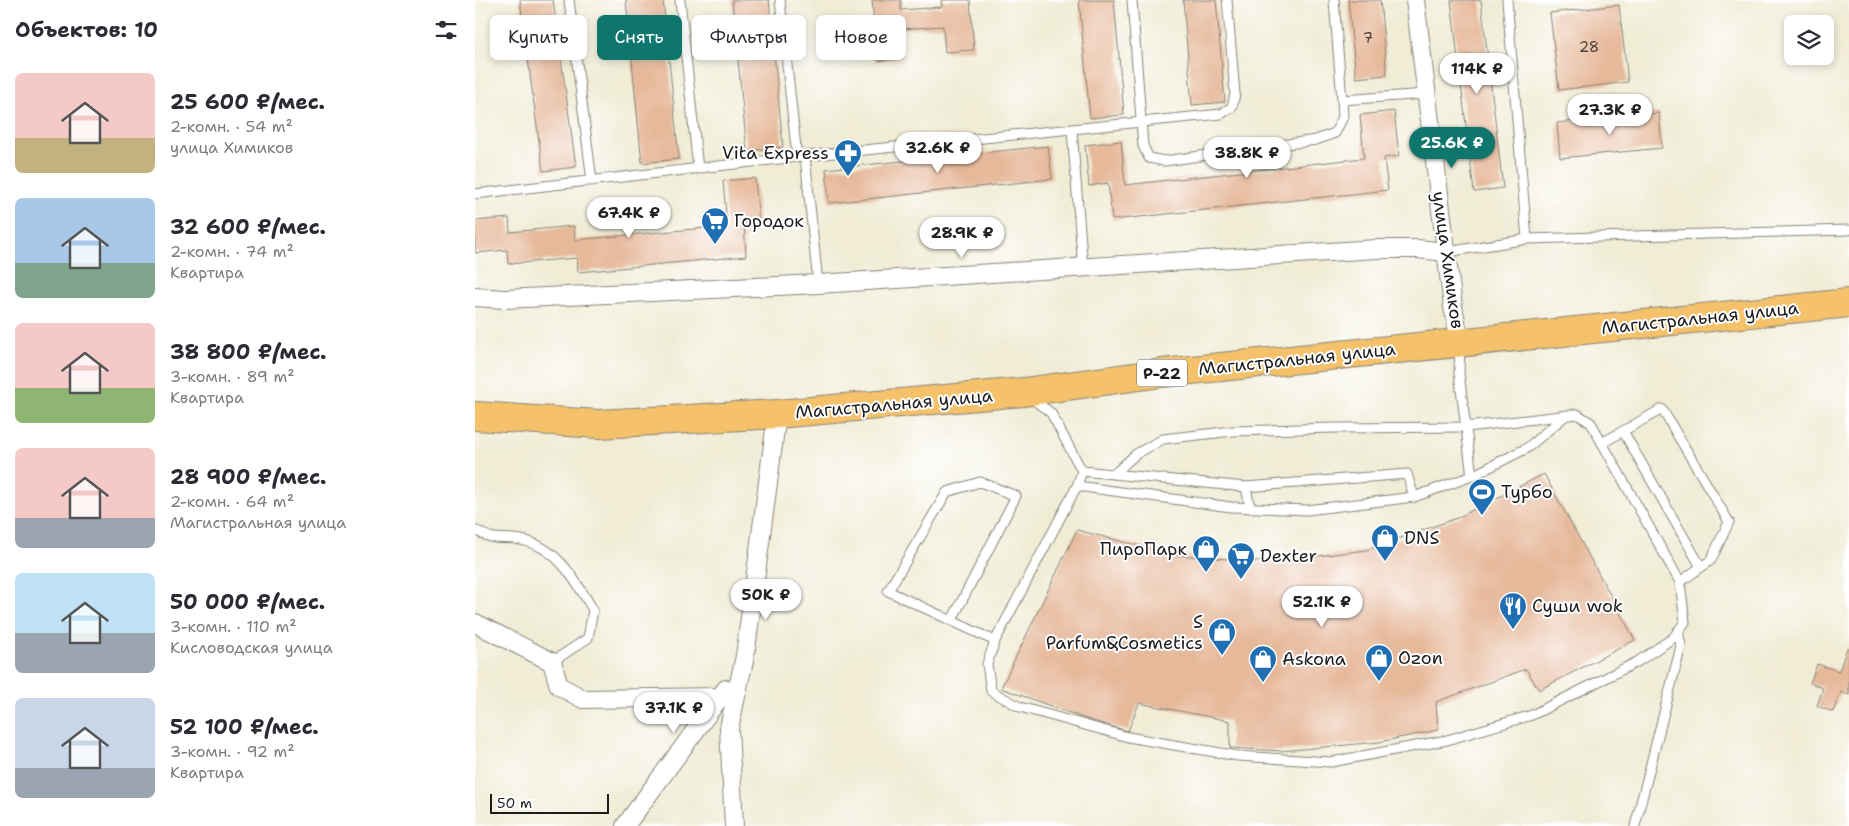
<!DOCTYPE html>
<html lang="ru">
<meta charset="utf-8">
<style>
:root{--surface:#fff;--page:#f2f2f3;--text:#2b2b33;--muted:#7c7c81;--accent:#0f766e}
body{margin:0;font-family:"Shantell Sans",sans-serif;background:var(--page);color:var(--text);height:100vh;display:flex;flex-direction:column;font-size:19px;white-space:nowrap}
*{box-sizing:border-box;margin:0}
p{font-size:16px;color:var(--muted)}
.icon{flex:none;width:28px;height:28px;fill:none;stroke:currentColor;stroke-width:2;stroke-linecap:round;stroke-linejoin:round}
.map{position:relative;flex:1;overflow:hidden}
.side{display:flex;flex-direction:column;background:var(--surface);width:475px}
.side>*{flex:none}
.banner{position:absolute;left:15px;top:15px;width:475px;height:45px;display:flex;gap:10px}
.controls{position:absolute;left:1309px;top:15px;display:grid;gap:10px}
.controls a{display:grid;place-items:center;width:50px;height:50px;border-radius:8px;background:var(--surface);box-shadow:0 2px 8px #0003;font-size:25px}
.scale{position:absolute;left:15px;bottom:12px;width:119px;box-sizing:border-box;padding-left:5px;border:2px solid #1c1c1c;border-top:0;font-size:14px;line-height:18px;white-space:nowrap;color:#1c1c1c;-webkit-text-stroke:4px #fff;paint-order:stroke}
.price{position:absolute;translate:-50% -42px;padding:0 11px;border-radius:18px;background:#fff;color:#222;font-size:16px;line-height:32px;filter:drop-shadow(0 1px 2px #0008)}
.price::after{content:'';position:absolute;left:50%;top:30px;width:15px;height:11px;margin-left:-8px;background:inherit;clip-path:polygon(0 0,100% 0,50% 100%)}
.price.selected{background:var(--accent);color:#fff}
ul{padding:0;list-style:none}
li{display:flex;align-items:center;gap:15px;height:125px;padding:0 15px}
li span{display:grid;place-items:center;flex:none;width:140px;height:100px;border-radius:8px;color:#555}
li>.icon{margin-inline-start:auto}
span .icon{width:60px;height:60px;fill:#fffc;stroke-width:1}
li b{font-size:21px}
h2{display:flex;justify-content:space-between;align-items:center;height:60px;padding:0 15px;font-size:21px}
.chip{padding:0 18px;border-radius:8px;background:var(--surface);box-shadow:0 2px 8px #0003;font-size:18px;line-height:45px}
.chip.selected{background:var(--accent);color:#fff}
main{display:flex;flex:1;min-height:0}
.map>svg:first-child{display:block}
</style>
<main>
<section class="side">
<h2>Объектов: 10<svg class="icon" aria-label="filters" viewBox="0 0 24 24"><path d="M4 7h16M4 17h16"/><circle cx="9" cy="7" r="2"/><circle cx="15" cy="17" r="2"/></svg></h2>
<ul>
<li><span style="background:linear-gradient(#f6c9c9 65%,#c2b280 0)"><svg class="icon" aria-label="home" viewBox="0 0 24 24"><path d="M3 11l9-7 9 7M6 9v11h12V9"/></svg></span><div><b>25 600 ₽/мес.</b><p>2-комн. · 54 m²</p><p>улица Химиков</p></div></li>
<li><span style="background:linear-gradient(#a9c7e8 65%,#7fa58c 0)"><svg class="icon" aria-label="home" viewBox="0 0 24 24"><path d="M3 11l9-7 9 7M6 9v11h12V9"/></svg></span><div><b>32 600 ₽/мес.</b><p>2-комн. · 74 m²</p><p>Квартира</p></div></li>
<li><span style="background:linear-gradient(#f6c9c9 65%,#8fb573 0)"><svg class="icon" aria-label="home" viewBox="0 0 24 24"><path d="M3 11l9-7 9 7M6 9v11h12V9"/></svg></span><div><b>38 800 ₽/мес.</b><p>3-комн. · 89 m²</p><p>Квартира</p></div></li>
<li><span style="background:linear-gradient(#f6c9c9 70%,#9aa5b1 0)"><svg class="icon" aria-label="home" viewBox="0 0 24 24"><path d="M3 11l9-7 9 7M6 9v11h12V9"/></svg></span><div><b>28 900 ₽/мес.</b><p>2-комн. · 64 m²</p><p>Магистральная улица</p></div></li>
<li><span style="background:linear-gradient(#bfe0f5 60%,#9aa5b1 0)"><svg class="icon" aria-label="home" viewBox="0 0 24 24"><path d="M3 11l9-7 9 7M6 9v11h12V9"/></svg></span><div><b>50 000 ₽/мес.</b><p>3-комн. · 110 m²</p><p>Кисловодская улица</p></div></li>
<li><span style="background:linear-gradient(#c9d6e8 70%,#9aa5b1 0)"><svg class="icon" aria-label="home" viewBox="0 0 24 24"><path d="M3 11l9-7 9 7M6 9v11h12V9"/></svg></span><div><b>52 100 ₽/мес.</b><p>3-комн. · 92 m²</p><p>Квартира</p></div></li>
</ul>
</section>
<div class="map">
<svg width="1374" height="826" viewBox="0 0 1374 826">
<rect width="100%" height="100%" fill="#fff"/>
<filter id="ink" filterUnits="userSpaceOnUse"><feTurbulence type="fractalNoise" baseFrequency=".02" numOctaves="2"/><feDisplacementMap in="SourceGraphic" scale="10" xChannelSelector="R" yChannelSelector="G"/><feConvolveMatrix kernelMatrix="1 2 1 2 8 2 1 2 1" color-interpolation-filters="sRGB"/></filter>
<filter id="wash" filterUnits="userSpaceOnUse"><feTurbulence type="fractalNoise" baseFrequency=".0096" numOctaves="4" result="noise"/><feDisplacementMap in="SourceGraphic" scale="20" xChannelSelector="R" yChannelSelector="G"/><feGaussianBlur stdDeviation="1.12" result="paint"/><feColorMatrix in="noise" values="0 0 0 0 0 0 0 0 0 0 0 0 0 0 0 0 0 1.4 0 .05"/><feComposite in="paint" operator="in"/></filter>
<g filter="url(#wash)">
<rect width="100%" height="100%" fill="#f0ecd5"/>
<g id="blocks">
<g fill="#e7b99b">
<path d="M45 0H78L101 167 68 171Z"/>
<path d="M151 0H188L204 159 167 163Z"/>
<path d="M257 0H294L308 147 272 151Z"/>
<path d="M397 0H426V10L467 7 466 0H495L499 50 470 52 468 26 426 29 428 59 402 61Z"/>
<path d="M604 0H639L649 115 615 118Z"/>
<path d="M708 0H741L750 102 717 105Z"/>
<path d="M873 0H905L912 75 881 78Z"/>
<path d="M976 0H1006L1028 188 999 192Z"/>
<path d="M1144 5 1153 82 1084 90 1075 13Z"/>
<path d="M919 111 924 156 909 158 913 190 637 220 633 183 614 186 610 145 646 141 650 185 889 158 885 115Z"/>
<path d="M1184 113 1187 148 1085 158 1082 123Z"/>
<path d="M573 146 577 179 354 203 351 169Z"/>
<path d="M280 178 284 223 269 224 271 256 103 272 102 258 33 264 32 250 0 253V221L34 218 35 232 99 226 100 240 252 226 248 181Z"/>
<path d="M1069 474 1160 640 1064 690 1051 669 961 702 963 730 904 742 806 751 755 748V721L664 703 653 731 614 720 526 688 602 530 700 555 793 562 892 550 982 518Z"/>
<path d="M1372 648H1374V695L1366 692 1358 712 1342 706 1348 688 1335 683 1342 664 1364 671Z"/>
</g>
</g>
</g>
<g filter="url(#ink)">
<use href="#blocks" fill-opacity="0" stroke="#868478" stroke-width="1"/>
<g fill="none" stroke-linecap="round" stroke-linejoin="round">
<g stroke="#868478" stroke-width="11">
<g id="service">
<path d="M94 0 117 181"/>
<path d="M205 0 223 169"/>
<path d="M305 0 322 157"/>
<path d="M657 0 668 146 674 158 689 161 841 140 860 133 868 117 867 100 951 94"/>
<path d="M859 0 867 100"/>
<path d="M1032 0 1052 239"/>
<path d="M597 130 608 269"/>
<path d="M330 156 343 284"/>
<path d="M0 194 330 156 746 114 757 107 760 94 752 0"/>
<path d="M972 252 1052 239 1374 230"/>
<path d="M555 397 576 413 607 471 602 486 520 641 512 664 516 691 545 707 653 737 763 756 856 762 972 740 1057 715 1162 662 1198 638 1210 622 1205 582 1116 423 1102 414 992 427 859 428 758 431 688 439 661 454 639 474"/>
<path d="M1148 431 1226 567"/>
<path d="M1127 443 1187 409 1254 522 1236 560 1205 582"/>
<path d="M607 471 771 487"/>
<path d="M997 476 1052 448 1090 416"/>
<path d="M602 486 756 507 832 510 939 497 997 476 984 373 985 346"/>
<path d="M775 508 771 487 932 474 939 497"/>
<path d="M2 531C23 543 25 536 46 540 82 546 101 581 118 610L113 638 77 662"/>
<path d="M477 620 541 496 505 482 472 492 413 591 520 641"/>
<path d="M1160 826 1206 646 1203 631"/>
</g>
</g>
<g stroke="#868478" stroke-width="20">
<g id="minor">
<path d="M940 0 978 307 985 341"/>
<path d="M0 297 29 299 343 284 902 249H942L972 252"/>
<path d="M0 623 77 662 84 686 108 699 247 697"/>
<path d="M150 826 251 689"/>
<path d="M259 826 254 728 270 656 302 414"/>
</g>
</g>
<g stroke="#868478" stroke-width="30">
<path id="trunk" d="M0 416 124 424 302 414 549 392 687 373 1374 303"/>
</g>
<use href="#service" stroke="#fff" stroke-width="9"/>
<use href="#minor" stroke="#fff" stroke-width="18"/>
<use href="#trunk" stroke="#f5c16b" stroke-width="28"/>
</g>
</g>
<defs>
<g id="pharmacy-pin" transform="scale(1.4375)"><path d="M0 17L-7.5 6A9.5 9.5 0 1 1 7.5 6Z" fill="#1f6fb2" stroke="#fff"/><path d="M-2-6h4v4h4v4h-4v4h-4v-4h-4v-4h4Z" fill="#fff"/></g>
<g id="supermarket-pin" transform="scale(1.4375)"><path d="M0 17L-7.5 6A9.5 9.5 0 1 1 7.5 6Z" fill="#1f6fb2" stroke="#fff"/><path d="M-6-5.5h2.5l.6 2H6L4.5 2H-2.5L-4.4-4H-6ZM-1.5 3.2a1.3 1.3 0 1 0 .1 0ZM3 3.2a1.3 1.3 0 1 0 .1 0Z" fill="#fff"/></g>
<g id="stadium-pin" transform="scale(1.4375)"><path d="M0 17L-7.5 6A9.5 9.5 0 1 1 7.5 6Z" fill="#1f6fb2" stroke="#fff"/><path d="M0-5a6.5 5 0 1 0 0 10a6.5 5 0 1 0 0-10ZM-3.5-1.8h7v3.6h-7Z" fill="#fff"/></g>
<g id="shop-pin" transform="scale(1.4375)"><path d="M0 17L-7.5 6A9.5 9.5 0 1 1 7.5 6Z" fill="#1f6fb2" stroke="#fff"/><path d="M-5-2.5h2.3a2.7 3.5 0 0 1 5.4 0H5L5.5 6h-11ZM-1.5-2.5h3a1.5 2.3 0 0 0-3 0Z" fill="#fff"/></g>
<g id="restaurant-pin" transform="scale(1.4375)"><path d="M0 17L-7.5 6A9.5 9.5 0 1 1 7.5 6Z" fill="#1f6fb2" stroke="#fff"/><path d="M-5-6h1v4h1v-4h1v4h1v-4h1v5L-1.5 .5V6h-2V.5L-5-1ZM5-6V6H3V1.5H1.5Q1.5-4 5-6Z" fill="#fff"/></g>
</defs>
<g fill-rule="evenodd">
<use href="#pharmacy-pin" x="373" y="153"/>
<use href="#supermarket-pin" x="240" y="221"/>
<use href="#stadium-pin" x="1007" y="492"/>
<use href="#shop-pin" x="910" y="538"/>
<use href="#shop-pin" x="731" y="549"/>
<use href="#supermarket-pin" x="766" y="556"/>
<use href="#restaurant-pin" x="1038" y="606"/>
<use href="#shop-pin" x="747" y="632"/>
<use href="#shop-pin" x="904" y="658"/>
<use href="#shop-pin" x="788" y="659"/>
</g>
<g text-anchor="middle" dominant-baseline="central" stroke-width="4" stroke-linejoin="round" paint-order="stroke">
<g font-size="15" fill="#4f433c">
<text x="893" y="38">7</text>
<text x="1114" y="47">28</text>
</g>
<rect fill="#fff" stroke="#606060" stroke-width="1" x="662" y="359.5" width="50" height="27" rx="4"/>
<g font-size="16" font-weight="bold" fill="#1c1c1c">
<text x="687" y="373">Р-22</text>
</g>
<g font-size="18" fill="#1c1c1c" stroke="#fff" text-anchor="start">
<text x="354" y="153" text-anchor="end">Vita Express</text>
<text x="259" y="221">Городок</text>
<text x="1026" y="492">Турбо</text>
<text x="929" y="538">DNS</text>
<text x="712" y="549" text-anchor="end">ПироПарк</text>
<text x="785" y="556">Dexter</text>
<text x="1057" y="606">Суши wok</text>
<text x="728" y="622" text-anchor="end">S<tspan x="728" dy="21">Parfum&amp;Cosmetics</tspan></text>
<text x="923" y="658">Ozon</text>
<text x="807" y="659">Askona</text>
</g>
<g font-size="18" fill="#1c1c1c" stroke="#fff">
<text transform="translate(973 260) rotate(82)">улица Химиков</text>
<text transform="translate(1225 318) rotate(-6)">Магистральная улица</text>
<text transform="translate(822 359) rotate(-6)">Магистральная улица</text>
<text transform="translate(419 404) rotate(-5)">Магистральная улица</text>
</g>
</g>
</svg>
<div class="controls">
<a><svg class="icon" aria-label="layers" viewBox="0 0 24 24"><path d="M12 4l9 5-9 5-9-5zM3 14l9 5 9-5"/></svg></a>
</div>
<div class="scale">50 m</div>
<b class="price" style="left:1002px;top:95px">114K ₽</b>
<b class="price" style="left:1135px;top:136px">27.3K ₽</b>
<b class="price selected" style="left:977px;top:169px">25.6K ₽</b>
<b class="price" style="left:463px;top:174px">32.6K ₽</b>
<b class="price" style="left:772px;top:179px">38.8K ₽</b>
<b class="price" style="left:154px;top:239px">67.4K ₽</b>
<b class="price" style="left:487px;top:259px">28.9K ₽</b>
<b class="price" style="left:291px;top:621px">50K ₽</b>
<b class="price" style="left:847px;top:628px">52.1K ₽</b>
<b class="price" style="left:199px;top:734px">37.1K ₽</b>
<div class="banner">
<a class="chip">Купить</a>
<a class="chip selected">Снять</a>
<a class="chip">Фильтры</a>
<a class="chip">Новое</a>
</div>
</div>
</main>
